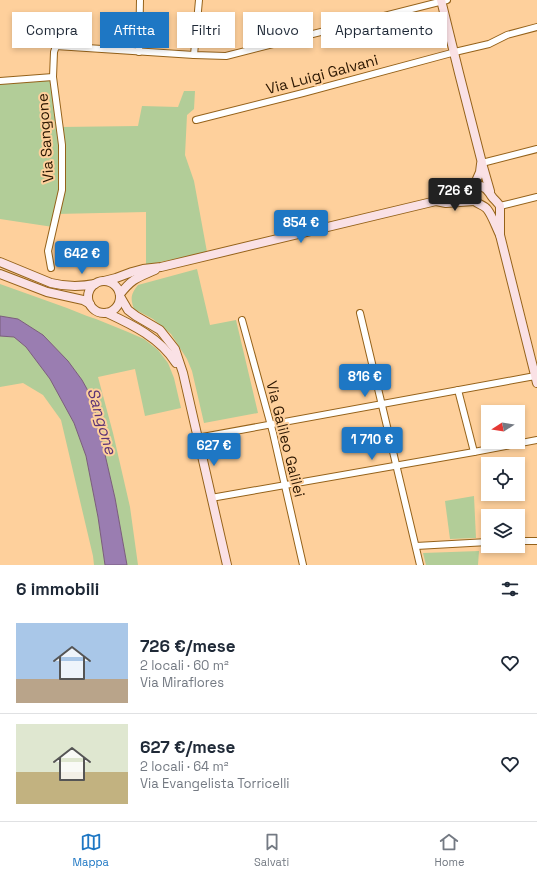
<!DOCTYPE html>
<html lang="it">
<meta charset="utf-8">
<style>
:root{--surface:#fff;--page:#f6f6f7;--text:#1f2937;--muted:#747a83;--line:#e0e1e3;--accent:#1e77c4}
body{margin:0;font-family:"Space Grotesk",sans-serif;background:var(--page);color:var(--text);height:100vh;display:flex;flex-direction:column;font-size:15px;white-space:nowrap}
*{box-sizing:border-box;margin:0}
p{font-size:13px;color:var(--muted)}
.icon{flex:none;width:22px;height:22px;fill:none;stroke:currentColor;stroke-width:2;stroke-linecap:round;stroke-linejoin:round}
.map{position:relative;height:565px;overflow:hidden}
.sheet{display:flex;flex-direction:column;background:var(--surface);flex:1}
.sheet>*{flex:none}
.banner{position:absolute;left:12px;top:12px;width:513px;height:36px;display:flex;gap:8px}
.needle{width:26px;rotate:258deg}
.fabs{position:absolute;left:481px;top:405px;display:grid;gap:8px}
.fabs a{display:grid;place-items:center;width:44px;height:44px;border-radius:0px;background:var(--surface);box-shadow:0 2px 6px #0003;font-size:20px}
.price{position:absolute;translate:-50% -34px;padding:0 9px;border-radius:4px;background:var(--accent);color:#fff;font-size:13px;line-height:26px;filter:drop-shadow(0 1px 2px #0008)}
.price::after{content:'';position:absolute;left:50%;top:24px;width:12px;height:9px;margin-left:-6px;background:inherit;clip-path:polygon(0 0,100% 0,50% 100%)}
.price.active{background:#222;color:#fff}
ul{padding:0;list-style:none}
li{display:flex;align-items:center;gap:12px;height:100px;padding:0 16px}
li+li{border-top:1px solid var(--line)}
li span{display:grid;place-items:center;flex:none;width:112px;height:80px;border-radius:0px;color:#555}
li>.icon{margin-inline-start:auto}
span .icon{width:48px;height:48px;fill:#fffc;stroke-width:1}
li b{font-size:17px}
h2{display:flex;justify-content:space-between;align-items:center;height:48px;padding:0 16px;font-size:17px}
.pill{padding:0 14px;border-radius:0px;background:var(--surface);box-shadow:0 2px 6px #0003;font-size:14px;line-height:36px}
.pill.active{background:var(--accent);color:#fff}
.menu{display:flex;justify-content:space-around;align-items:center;height:56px;border-top:1px solid var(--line);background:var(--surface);font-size:11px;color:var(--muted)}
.menu a{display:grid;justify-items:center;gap:2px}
.menu .active{color:var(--accent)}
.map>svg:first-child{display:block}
</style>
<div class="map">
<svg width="537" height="565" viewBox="0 0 537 565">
<rect width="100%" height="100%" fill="#fed09c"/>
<g fill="#b2cd98">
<path d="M53 77 60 127 138 126 142 106 178 107 184 91H195L194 109 187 115 185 155 194 181 207 252 146 265V212L56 214 53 227 0 219V81Z"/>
<path d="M197 269 210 325 236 320 258 413 204 423 192 371 187 359 171 334 153 319 134 309C130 298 131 294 138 285Z"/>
<path d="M0 284 67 308 87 316 96 319 128 332 144 339 158 350 168 363 174 378 181 408 145 416 135 369 98 377 113 433 130 507 138 565H127L115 498 92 398 82 380 68 361 43 335 18 319 0 316Z"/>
<path d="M0 336 14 337 26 347 50 379 74 423 86 456 98 517 105 565H94L93 556 61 420 43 395 23 383 0 387Z"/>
<path d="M474 496 476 538 450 539 445 501Z"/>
<path d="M479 551 478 565H426L423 553Z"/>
</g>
<path fill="#9a7db1" stroke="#795e7c" d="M0 316 18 319 43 335 68 361 82 380 92 398 115 498 127 565H105L98 517 86 456 74 423 50 379 26 347 14 337 0 336Z"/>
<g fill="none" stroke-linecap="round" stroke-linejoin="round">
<g stroke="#95621a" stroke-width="8">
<g id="street">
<path d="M139 52 140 0"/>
<path d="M194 55 199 0"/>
<path d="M0 81 53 77"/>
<path d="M196 120 303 93 459 51 489 44 507 35 537 27"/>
<path d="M482 163 537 149"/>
<path d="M500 206 537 197"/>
<path d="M51 268 48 251 62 190V145L53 77 54 52 56 46 194 55 226 56 447 0"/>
<path d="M360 313 420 565"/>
<path d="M242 320 273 433 303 565"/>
<path d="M458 390 474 452"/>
<path d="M197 438 535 376"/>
<path d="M211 498 474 452 537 440"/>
<path d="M518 541H537"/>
<path d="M416 546 488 542"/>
</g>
</g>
<g stroke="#95621a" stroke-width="10">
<g id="secondary">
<path d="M441 0 459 73 482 163 490 191"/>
<path d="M472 188C471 191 471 195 472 198 475 204 483 204 487 209 492 215 496 227 500 235L537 383"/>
<path d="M473 188 480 172 481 164"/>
<path d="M436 201 446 203 474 201"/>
<path d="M0 262 51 283C67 287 79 287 95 284"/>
<path d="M0 274 47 292 83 300 90 304"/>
<circle cx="104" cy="297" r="16"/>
<path d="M104 281 116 278 132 272 143 269 161 267 436 201 449 195 481 186C489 189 488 192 493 198 496 201 498 203 500 206V235"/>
<path d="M120 294C133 278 137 278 155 270"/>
<path d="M121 298 128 310 136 316 160 330 175 349 183 373 227 565"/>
<path d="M107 313C133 325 160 338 176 363"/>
</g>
</g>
<use href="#street" stroke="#fff" stroke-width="6"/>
<use href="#secondary" stroke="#fae1e5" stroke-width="8"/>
</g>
<g text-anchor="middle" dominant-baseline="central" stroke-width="4" stroke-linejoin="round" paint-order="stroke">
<g font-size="15" fill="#2b1600" stroke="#fed09c">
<text transform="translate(322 74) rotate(-15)">Via Luigi Galvani</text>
<text transform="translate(45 138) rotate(-94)">Via Sangone</text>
<text transform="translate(286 439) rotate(76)">Via Galileo Galilei</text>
</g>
<g font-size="16" font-style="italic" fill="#5c3476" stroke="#fed09c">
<text transform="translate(102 421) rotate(74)">Sangone</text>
</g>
</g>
</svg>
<div class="fabs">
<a><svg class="needle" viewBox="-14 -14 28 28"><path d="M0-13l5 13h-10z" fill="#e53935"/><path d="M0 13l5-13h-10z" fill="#747a83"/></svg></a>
<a><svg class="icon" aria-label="locate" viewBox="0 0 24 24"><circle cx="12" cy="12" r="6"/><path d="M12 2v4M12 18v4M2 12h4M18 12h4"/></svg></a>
<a><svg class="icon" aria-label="layers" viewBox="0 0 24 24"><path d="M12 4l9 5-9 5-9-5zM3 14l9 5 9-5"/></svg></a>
</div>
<b class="price active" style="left:455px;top:212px">726 €</b>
<b class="price" style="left:301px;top:244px">854 €</b>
<b class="price" style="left:82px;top:275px">642 €</b>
<b class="price" style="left:365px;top:398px">816 €</b>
<b class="price" style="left:372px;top:461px">1 710 €</b>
<b class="price" style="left:214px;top:467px">627 €</b>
<div class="banner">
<a class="pill">Compra</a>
<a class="pill active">Affitta</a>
<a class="pill">Filtri</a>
<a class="pill">Nuovo</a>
<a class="pill">Appartamento</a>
</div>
</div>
<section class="sheet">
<h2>6 immobili<svg class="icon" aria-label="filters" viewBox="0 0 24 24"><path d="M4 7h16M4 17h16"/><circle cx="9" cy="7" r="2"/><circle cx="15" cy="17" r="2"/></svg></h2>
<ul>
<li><span style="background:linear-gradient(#a9c7e8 70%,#b9a48a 0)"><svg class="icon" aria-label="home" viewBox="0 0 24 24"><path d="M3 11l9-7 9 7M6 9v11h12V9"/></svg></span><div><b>726 €/mese</b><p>2 locali · 60 m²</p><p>Via Miraflores</p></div><svg class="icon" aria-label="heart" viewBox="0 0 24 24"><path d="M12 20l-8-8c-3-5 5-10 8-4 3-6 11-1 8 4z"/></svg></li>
<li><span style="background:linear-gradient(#dfe7d0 60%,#c2b280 0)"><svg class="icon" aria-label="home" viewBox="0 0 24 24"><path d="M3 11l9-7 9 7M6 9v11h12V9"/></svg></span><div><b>627 €/mese</b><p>2 locali · 64 m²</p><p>Via Evangelista Torricelli</p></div><svg class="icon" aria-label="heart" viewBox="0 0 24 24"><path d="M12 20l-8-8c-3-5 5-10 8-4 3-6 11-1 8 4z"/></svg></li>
</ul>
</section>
<nav class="menu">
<a class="active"><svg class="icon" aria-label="map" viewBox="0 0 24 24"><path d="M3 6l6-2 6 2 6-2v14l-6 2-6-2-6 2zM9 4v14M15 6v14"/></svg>Mappa</a>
<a><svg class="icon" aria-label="saved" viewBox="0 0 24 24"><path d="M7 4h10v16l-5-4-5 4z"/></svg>Salvati</a>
<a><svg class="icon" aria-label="home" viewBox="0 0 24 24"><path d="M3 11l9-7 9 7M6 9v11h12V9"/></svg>Home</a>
</nav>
